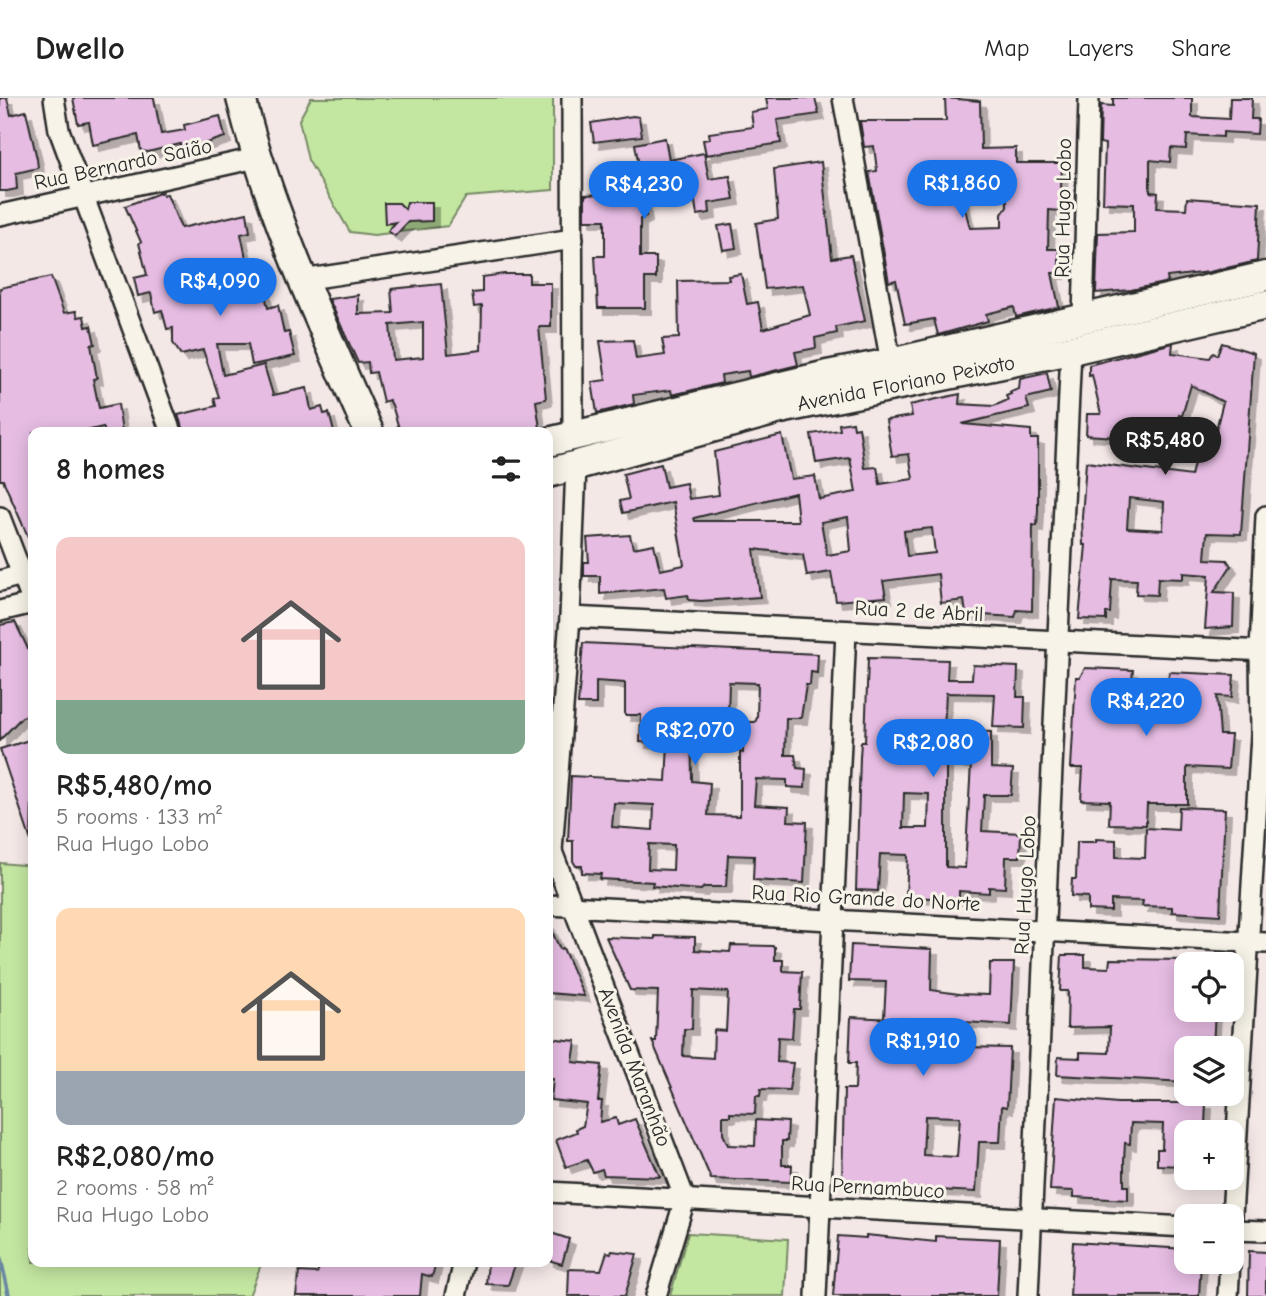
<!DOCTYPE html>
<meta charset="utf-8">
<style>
:root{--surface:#fff;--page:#f6f6f6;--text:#222;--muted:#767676;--line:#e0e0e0;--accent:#1a73e8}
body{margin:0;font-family:"Comic Neue",sans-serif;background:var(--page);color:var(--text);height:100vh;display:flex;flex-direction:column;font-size:26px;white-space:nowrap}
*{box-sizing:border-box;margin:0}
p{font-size:23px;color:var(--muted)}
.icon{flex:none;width:38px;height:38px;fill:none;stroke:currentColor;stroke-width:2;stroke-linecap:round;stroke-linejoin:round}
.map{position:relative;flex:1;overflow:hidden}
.drawer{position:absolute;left:28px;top:329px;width:525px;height:840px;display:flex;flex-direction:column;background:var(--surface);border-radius:14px;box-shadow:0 4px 18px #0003}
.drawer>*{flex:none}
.controls{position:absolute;left:1174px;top:854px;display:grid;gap:14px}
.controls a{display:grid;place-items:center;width:70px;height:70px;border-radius:14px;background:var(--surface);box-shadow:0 4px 18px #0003;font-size:35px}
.price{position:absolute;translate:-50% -60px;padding:0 16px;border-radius:24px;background:var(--accent);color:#fff;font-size:23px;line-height:46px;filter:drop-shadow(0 2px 4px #0008)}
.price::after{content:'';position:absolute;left:50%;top:42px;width:21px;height:16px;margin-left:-10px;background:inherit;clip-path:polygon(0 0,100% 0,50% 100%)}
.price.on{background:#222;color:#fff}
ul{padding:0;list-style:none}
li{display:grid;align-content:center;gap:14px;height:371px;padding:0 28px}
li span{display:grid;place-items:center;height:217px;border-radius:14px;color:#555}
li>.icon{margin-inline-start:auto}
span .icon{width:126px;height:126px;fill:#fffc;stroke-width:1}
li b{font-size:30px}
h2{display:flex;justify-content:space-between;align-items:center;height:84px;padding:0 28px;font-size:30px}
header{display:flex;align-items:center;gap:42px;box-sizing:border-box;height:98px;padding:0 35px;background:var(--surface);border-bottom:2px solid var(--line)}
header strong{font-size:33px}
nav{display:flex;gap:38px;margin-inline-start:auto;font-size:24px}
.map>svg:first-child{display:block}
</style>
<header>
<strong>Dwello</strong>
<nav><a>Map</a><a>Layers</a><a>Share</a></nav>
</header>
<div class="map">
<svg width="1266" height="1198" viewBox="0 0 1266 1198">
<defs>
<filter id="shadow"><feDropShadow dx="6" dy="6" stdDeviation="0" flood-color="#0004"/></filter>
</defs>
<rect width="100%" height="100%" fill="#f4e8e7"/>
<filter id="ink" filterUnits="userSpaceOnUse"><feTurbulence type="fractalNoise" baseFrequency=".0143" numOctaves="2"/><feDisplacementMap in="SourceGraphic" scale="14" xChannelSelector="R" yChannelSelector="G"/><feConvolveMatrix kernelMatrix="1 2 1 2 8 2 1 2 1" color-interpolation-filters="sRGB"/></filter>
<g filter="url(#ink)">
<g fill="#c3e7a1" stroke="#778966" stroke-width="2">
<path d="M311 0H553V92L466 99 448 128 374 137 350 134 308 62 299 22Z"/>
<path d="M0 765 33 768V1164H262L249 1198H0Z"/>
<path d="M688 1135 788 1141 785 1198H670Z"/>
</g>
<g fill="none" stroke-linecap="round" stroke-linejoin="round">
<path stroke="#6987a1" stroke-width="4.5" d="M0 1159 9 1198"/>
</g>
<g fill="#e6bce3" stroke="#2b2b2b" stroke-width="2" fill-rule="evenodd" filter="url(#shadow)">
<path d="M0 0H7L11 17 26 13 37 61 38 70 16 75 17 91 7 93H0Z"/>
<path d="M73 0H154L161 36 185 32 184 27 220 18 225 39 191 50V45L180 51V46L148 54 141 53 138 37 93 47 89 24 78 26Z"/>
<path d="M766 0H815L819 16 777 22 781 45 706 57 703 42 710 41 709 35 753 29 751 14 768 11Z"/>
<path d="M945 0 980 3 981 51 1016 50V65H1062L1060 113 1049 112 1048 151H1059V175H1052L1059 209 1016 219 1014 209 986 216 988 223 938 237 934 221 905 226 896 182 889 184 869 74 877 73 874 48 864 49 860 23H946ZM953 65 1006 70 1007 109 1002 116V129L970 130Z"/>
<path d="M1113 0H1192V19L1229 21 1230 0H1252L1251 21H1258L1257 36 1223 34V39L1187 37 1186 51 1171 50 1170 64 1150 62V94L1158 95 1157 110 1186 111 1187 100 1260 105 1257 163 1209 174 1167 179 1168 184 1131 192 1096 195 1098 135 1134 134V106L1103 105 1105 46 1100 45 1101 7 1113 8Z"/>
<path d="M633 18 639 19 642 38 594 44 591 25Z"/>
<path d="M665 40 669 62 704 55 709 81 730 78 734 101 709 105 710 115 697 117 693 91 678 93 677 85 649 88 650 95 643 96 646 118 640 121V159H656V180H645V210H598L595 158H605V122H585V97L620 95 636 87 635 81 641 80 635 46Z"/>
<path d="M821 64 832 160 851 157 865 223 836 229 837 235 815 240 816 250 795 254 798 267 749 279 748 273 721 277 722 285 672 297 671 292 633 297 634 306 597 315 592 284 606 282 600 243 633 242 636 261 665 257 662 241 679 240 678 183 729 182 728 178 741 176 747 206 758 204 763 231 810 217 803 187 765 191 756 125 778 121 774 71Z"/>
<path d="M162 94 163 97 167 96 181 130 247 115 250 134 241 136 249 174 258 172 260 175 268 210 278 207 284 235 289 234 295 258 252 267 248 246H217L223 277 264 267 273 297 307 290 311 312 322 309 324 316 329 315 334 334H184L178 317 216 308 214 300 219 299 203 252 181 257 173 245V230L167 231 162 212 155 214 151 195 138 198 134 180 147 177 139 145 141 144 125 108Z"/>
<path d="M407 104H432V123L408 124 395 138 388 133 396 124 385 126 384 105H399L405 111Z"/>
<path d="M732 126 736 150 723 152 718 128Z"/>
<path d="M504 176H529V185H551V229H539L546 301 536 303 540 330 509 334H400L392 307 389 302 383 304 376 274 369 275 368 264 358 265 329 201 358 197V216L393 215 391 191 441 186 448 256 481 252 482 208 474 209 472 195 482 194V179ZM423 224V259L393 262 390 227Z"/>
<path d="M51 179 64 215 76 213 78 219 84 218 86 229 91 228 95 246 91 247 97 280 93 281 99 310 118 306 122 334H105L103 329 82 334H33V450L3 382H0V190Z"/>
<path d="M1173 245 1172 255 1210 260 1213 255 1217 257 1222 245 1254 255 1241 436 1207 435 1205 461 1227 462 1231 468 1214 494 1234 495 1233 529 1205 531 1209 477 1183 475V481L1158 480 1157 497 1136 496 1137 482 1112 481 1110 515H1106V522L1079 521 1086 447H1083L1082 419 1086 364 1191 378 1200 339 1213 343 1223 304 1191 287 1182 318 1179 317 1177 325H1173L1169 347 1150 346 1146 341 1086 337 1087 316H1101L1092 277 1089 278V267ZM1129 400 1164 404 1163 432 1127 430Z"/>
<path d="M1047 275 1051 294 1026 300 1029 310 962 326 1031 332V341H1038V412L1037 428 1033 427 1032 513 1017 512 1015 519 966 516 964 502 941 505 938 476 883 483 886 499 836 503 831 474 807 478 803 457 754 451 760 499 701 503 689 502 688 497 666 500 664 490 600 496V478H584V464H589L587 440 630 437 633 450 654 446 660 472 684 467 673 404 623 415 620 403 629 401 623 376 661 366 666 389 686 385 689 401 719 397 714 354 782 337 791 381 815 378 819 401 856 394 850 360 816 365 811 336 840 332 839 326 853 324 854 330 859 329 865 370 877 369 880 386 913 381 909 356 892 358 886 322 912 318 910 308 914 306 960 296 959 306 994 308 1008 302 1006 298 1011 296 1010 294 1019 291 1020 281ZM795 395 798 423H695L694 420ZM848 419 851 453 827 457 821 424ZM932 430 935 455 907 458 904 433Z"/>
<path d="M15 524 33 561V616L22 619 0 642V527Z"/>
<path d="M583 545 818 556 817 575 811 574 810 587H806L801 620H786L785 657H795L797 670 806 671 805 690 787 689V682L756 681 754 707 789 709 788 723 807 724 804 785 753 782 754 758 728 757 726 789H704L701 792 652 788 653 784 600 781 601 776 582 775V768H576L573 763V743H568L571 678 666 683 668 646 640 644 641 617H625V585L596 583V606H578ZM729 584 758 585 757 620 755 624H744L743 655 740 654V718L708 717 710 685 692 683 691 614 728 619ZM614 705 654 707 653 732 612 729ZM649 746 674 747 673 772 648 771Z"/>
<path d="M868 560 948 562 947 581H972L973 567 1018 569 1017 599H1025L1024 630 993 629 995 596 946 595 944 631 991 634V670L1013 671 1011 697H984L982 733 1021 735 1020 759H1006L1005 790 989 789V795L959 793V801L906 799 908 757 880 756 878 793 856 792 860 659 861 644H865ZM946 663 971 665 965 770 946 769ZM904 695 929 696 928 730H903Z"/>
<path d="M1085 570 1133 572 1132 582 1168 584 1169 574 1234 577 1232 599 1217 598 1220 637H1231L1228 671 1187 669V706H1147L1146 727 1109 726 1110 703 1081 702 1083 670H1071L1076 579H1080Z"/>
<path d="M29 642 33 657 31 743 0 651Z"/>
<path d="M1179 709 1225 711 1220 817 1172 814V809L1142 808 1143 803 1111 802V813L1088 812V799L1071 798 1072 781H1076L1077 744H1096V741L1116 742V759L1145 760 1146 730 1178 732Z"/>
<path d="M548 825 560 851 563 850 584 898 548 895Z"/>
<path d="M655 838 695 839V852L730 854 731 847 772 848 775 849V862H783V873L802 874 800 911H794L792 940 778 939 777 964 793 965 789 992 761 991 760 998H756L755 1016 730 1015V1018H723V1036L728 1047 755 1048 756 1022 788 1024 787 1043H782V1067H792L791 1084 711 1081 652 943H656L658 893 630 892 606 839 655 841ZM693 892 728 894 726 933 714 932 713 960 683 958 684 931H692Z"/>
<path d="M851 847 932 851 931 892 959 896 989 897 990 865H1014L1011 927 965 924 963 949 1010 950 1007 1009 1002 1008 1000 1044H979L976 1094 842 1087 844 991H855L856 965H849L851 919 895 921 894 948 928 949 929 922 884 920 886 884 849 883ZM925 1018 960 1019 957 1059 923 1057Z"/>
<path d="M1062 857H1085V869L1109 870 1110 861 1186 862V912H1215L1213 950H1186V984L1057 977 1058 959 1080 960V954L1109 955 1110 929 1067 930 1068 893H1060Z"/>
<path d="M548 940 576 943 573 964 602 967 598 1003H602L600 1024 616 1020 618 1027 635 1021 660 1079 604 1077 602 1071 593 1074 587 1062 566 1069 556 1042 577 1034 576 1031 583 1028 587 1006 551 1002 553 981H548Z"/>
<path d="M1056 999 1117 1005H1206L1205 1027 1186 1026V1060H1183V1068L1157 1067V1051H1162L1163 1026 1131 1025 1130 1046 1125 1045 1124 1063V1088H1128V1102L1074 1099V1093L1050 1092Z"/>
<path d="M548 1134 569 1141 562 1166 548 1162Z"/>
<path d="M866 1137 936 1144V1138L1000 1141 997 1198H833L838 1138 866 1140Z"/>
<path d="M1073 1144 1186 1151V1164H1201L1199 1198H1070Z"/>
<path d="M612 1153 637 1156 625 1198H568L569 1171 601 1172 607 1154 611 1155Z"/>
<path d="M1249 1153 1266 1154V1198H1248Z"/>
<path d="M321 1164H436L432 1179 422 1176 420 1198H296L299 1174 317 1175Z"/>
<path d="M488 1164H516L508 1187 486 1186Z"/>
</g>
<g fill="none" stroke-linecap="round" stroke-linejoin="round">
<g stroke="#2b2b2b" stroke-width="24">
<g id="street">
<path d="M54 0 59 32 171 334"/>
<path d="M572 0 573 338"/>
<path d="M843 0 891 265"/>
<path d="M0 117 256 60"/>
<path d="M302 182 573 141"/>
<path d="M1083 220 1089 0"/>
<path d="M0 419 33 505"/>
<path d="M0 483 32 474"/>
<path d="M0 513 33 505"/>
<path d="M570 519 1266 553"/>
<path d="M548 743 685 1101 656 1198"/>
<path d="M552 753 570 519 576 368"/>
<path d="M548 807 1266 845"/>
<path d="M548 1094 1186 1129"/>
<path d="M1232 1118 1261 637 1260 553 1266 418"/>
<path d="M1232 1132 1266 1133"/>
<path d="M456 1198 464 1164"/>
<path d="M816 1198 846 533"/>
<path d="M1028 1198 1071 252"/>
<path d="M1228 1198 1230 1164"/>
</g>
</g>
<g stroke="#2b2b2b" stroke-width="33">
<g id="secondary">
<path d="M241 0C270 116 321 225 369 334"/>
<path d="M548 344 827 277 891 265 1266 178"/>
<path d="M548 375 780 311 1071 252 1266 207"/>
</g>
</g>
<use href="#street" stroke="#f7f3e8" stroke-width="19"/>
<use href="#secondary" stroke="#f7f3e8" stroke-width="28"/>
</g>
</g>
<g text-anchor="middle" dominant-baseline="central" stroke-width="6" stroke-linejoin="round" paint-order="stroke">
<g font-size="21" fill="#2b2b2b" stroke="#f7f3e8">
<text transform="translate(123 66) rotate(-12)">Rua Bernardo Saião</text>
<text transform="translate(1063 110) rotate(-89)">Rua Hugo Lobo</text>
<text transform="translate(906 285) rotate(-11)">Avenida Floriano Peixoto</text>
<text transform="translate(919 513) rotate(3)">Rua 2 de Abril</text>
<text transform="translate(1025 787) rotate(-87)">Rua Hugo Lobo</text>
<text transform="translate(866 800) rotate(3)">Rua Rio Grande do Norte</text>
<text transform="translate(635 969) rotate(69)">Avenida Maranhão</text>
<text transform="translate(868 1089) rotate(3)">Rua Pernambuco</text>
</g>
</g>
</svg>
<div class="controls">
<a><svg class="icon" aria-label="locate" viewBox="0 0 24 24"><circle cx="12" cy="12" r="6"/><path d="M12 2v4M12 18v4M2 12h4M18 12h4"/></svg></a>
<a><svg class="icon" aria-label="layers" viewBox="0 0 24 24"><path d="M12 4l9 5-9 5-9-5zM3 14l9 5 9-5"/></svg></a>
<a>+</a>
<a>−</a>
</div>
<b class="price" style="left:962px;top:122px">R$1,860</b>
<b class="price" style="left:644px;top:123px">R$4,230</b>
<b class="price" style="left:220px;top:220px">R$4,090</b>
<b class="price on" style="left:1165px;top:379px">R$5,480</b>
<b class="price" style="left:1146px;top:640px">R$4,220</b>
<b class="price" style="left:695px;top:669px">R$2,070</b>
<b class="price" style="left:933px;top:681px">R$2,080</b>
<b class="price" style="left:923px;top:980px">R$1,910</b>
<section class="drawer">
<h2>8 homes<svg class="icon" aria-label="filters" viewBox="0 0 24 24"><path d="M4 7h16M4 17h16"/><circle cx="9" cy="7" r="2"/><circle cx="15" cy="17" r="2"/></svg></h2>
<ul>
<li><span style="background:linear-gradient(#f6c9c9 75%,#7fa58c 0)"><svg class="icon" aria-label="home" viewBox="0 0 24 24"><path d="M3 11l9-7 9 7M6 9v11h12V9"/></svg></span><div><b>R$5,480/mo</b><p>5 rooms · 133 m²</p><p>Rua Hugo Lobo</p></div></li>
<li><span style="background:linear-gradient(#ffd9b3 75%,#9aa5b1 0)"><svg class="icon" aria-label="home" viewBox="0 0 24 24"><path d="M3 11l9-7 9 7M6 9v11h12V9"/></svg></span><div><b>R$2,080/mo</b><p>2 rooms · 58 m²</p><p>Rua Hugo Lobo</p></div></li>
</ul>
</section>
</div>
